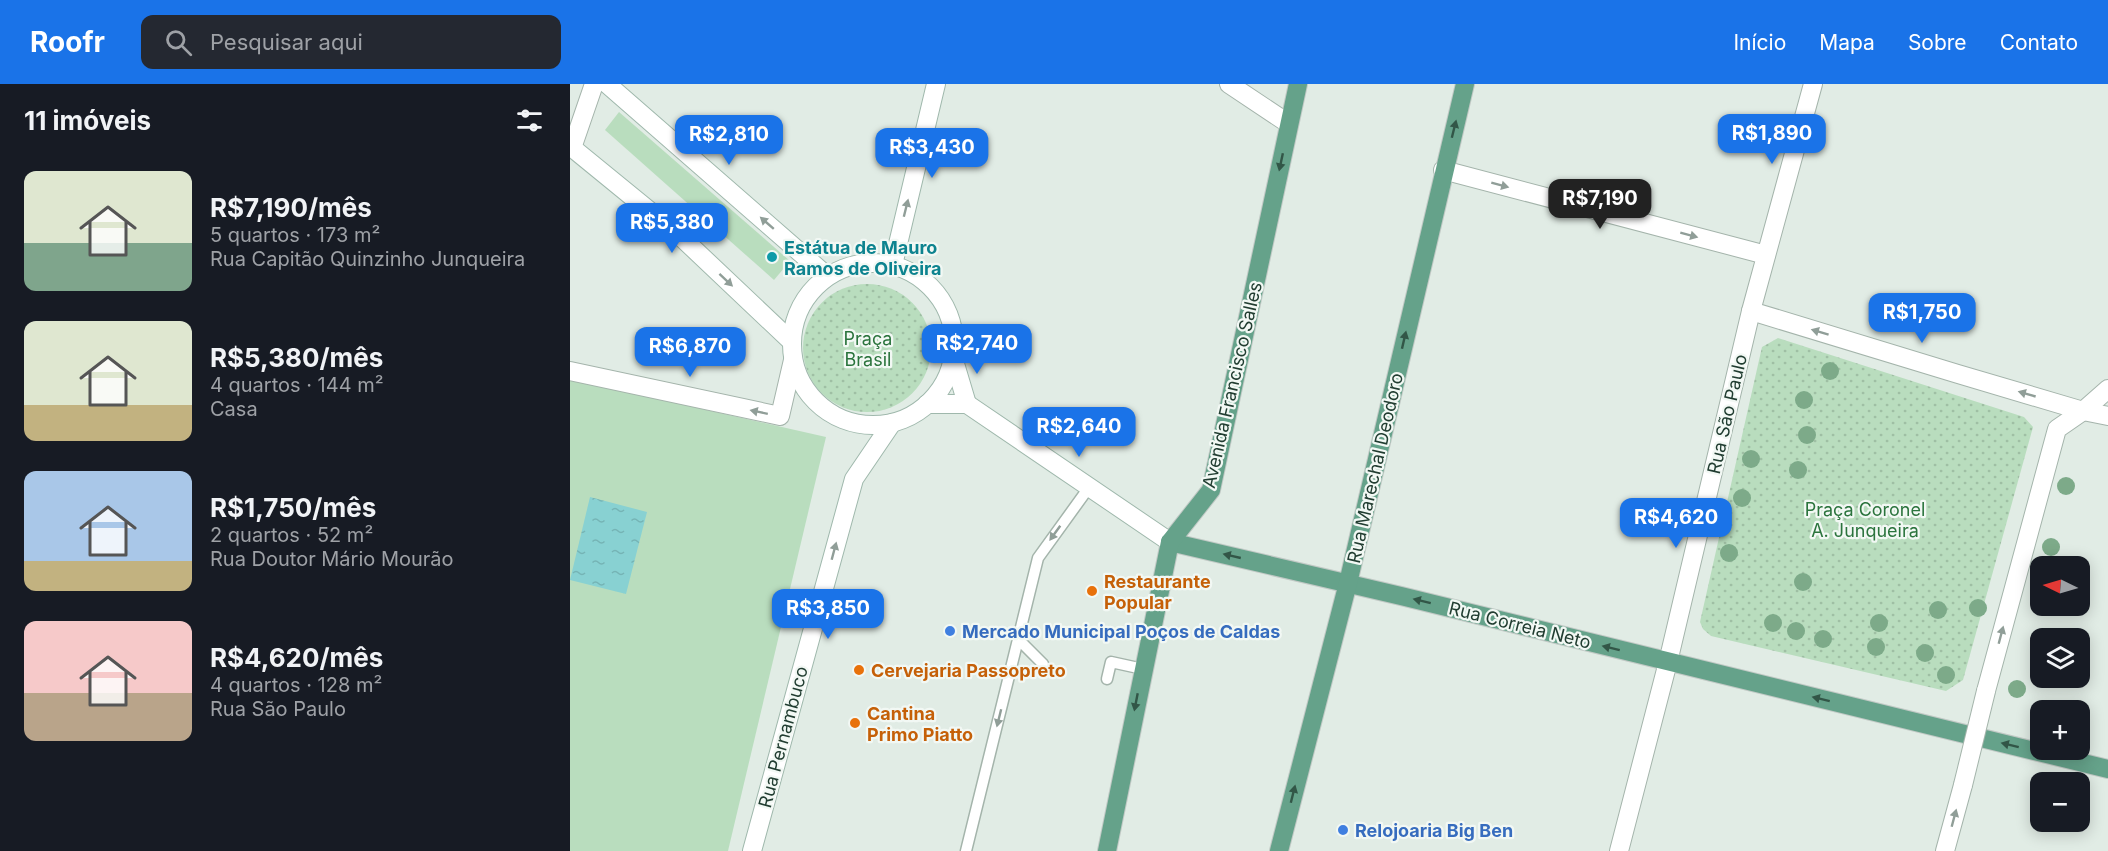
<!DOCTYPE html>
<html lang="pt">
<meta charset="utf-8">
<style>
:root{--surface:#171b24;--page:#242831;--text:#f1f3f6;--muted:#9ea1a6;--accent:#1a73e8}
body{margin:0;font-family:Inter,sans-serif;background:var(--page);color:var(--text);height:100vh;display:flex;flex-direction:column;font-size:22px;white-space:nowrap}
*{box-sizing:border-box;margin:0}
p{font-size:20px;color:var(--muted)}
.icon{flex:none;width:33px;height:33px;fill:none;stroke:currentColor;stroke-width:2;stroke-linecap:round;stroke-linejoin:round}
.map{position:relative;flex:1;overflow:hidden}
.panel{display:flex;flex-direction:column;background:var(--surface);width:570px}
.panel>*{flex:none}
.needle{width:39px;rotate:275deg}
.tools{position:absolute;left:1460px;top:472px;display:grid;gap:12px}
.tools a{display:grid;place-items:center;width:60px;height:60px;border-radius:12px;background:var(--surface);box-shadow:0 3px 15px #0003;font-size:30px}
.price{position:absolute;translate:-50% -51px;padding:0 14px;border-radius:12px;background:var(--accent);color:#fff;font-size:20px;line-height:39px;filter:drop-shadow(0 2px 3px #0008)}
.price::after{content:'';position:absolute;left:50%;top:36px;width:18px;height:14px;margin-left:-9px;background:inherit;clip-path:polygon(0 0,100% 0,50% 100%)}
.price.on{background:#222;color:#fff}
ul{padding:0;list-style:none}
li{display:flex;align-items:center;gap:18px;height:150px;padding:0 24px}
li span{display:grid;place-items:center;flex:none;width:168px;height:120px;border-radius:12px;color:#555}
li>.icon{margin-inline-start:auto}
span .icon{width:72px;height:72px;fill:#fffc;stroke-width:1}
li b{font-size:26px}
h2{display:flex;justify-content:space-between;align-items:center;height:72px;padding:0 24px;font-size:26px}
header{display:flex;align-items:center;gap:36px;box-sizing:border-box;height:84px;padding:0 30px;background:var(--accent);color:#fff}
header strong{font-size:28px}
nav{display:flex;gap:33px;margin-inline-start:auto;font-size:21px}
.search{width:420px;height:54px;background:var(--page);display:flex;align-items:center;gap:15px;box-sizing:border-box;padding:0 21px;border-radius:12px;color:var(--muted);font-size:22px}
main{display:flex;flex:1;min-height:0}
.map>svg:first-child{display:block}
</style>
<header>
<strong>Roofr</strong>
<div class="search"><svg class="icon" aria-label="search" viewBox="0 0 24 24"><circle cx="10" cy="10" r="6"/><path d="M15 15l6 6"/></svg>Pesquisar aqui</div>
<nav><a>Início</a><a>Mapa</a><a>Sobre</a><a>Contato</a></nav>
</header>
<main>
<section class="panel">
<h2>11 imóveis<svg class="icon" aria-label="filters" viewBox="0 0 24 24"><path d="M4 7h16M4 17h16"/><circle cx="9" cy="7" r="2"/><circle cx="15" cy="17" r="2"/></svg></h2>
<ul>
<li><span style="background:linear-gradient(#dfe7d0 60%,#7fa58c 0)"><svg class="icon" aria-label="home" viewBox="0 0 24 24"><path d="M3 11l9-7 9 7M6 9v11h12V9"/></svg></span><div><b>R$7,190/mês</b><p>5 quartos · 173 m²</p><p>Rua Capitão Quinzinho Junqueira</p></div></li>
<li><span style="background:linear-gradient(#dfe7d0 70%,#c2b280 0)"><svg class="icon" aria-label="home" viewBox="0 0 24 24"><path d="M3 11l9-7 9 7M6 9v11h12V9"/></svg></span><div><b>R$5,380/mês</b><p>4 quartos · 144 m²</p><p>Casa</p></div></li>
<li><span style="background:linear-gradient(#a9c7e8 75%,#c2b280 0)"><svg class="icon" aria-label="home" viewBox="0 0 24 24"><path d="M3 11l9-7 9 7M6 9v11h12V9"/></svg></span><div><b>R$1,750/mês</b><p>2 quartos · 52 m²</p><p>Rua Doutor Mário Mourão</p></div></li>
<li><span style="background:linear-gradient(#f6c9c9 60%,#b9a48a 0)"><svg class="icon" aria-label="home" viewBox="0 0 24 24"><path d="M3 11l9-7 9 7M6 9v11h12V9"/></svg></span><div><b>R$4,620/mês</b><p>4 quartos · 128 m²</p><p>Rua São Paulo</p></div></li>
</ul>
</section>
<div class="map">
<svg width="1538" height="767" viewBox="0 0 1538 767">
<defs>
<pattern id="park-dots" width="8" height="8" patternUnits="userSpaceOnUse" patternTransform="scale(1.5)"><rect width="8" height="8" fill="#b9ddbe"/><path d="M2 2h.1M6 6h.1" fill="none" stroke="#9fbfa4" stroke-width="1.8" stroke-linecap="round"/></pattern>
<pattern id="water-ripples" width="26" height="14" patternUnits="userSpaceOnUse" patternTransform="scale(1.5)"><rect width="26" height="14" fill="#88d1d2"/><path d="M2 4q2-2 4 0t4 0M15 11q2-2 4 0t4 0" fill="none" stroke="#75b4b5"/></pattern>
</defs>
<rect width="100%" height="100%" fill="#e1ece5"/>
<g fill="#b9ddbe">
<path d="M49 28 220 177 204 196 35 46Z"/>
<path d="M0 295 256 353 158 767H0Z"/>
</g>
<g fill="url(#park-dots)">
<circle cx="297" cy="264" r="64"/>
<path d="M1208 254 1454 333 1463 343 1393 596 1376 607 1141 552 1133 545 1130 538 1192 263Z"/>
</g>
<path fill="url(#water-ripples)" d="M20 413 77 428 56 510 0 496Z"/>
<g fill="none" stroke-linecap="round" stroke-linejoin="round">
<g stroke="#a4b4ab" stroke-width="13">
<g id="lane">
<path d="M448 555 473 580"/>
<path d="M537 595 541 578 573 585"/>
<path d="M396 767 468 474 520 402"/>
</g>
</g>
<g stroke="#a4b4ab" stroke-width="20">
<g id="street">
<path d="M659 0 719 40"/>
<path d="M2 64 24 0"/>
<path d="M873 86 1196 171"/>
<path d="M1181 227 1388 290 1513 327 1538 332"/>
<path d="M0 287 210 332 223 276"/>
<path d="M1416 607 1487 345 1513 327 1538 305"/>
<path d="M1049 767 1098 578 1181 227 1243 0"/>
<path d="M1375 767 1393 701"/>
</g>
</g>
<g stroke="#9fb8ac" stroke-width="20">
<g id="secondary">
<path d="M37 0 257 192"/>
<path d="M0 62 109 151 222 258"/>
<circle cx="303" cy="260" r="81"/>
<path d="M323 181 366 0"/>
<path d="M383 273 397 320"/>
<path d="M357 320H397L600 458"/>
<path d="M182 767 284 395 322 339"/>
</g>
</g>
<g stroke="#c1c9c5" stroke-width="20">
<g id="primary">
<path d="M600 458 831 512 1538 685"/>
<path d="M537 767 600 458 641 406 728 0"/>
<path d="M709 767 778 499 895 0"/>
</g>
</g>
<use href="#lane" stroke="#fff" stroke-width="10"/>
<use href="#street" stroke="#fff" stroke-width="18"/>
<use href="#secondary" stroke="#fff" stroke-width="18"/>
<use href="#primary" stroke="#65a28a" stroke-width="18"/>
<g stroke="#a4b4ab" stroke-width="20" stroke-linecap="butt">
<path id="street-bridge" d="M1393 701 1416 607"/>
</g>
<use href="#street-bridge" stroke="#fff" stroke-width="18"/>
</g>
<g fill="#7daa89">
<circle cx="1260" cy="287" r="9"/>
<circle cx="1234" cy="316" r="9"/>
<circle cx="1237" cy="351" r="9"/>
<circle cx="1181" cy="375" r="9"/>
<circle cx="1228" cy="386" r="9"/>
<circle cx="1496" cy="402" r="9"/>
<circle cx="1172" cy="414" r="9"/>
<circle cx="1481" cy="463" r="9"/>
<circle cx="1159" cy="469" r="9"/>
<circle cx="1233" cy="498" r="9"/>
<circle cx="1408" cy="524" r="9"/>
<circle cx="1368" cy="526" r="9"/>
<circle cx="1203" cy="539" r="9"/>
<circle cx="1309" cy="539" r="9"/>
<circle cx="1226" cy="547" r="9"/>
<circle cx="1253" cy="555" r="9"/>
<circle cx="1306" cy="563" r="9"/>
<circle cx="1355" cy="569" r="9"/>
<circle cx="1376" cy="591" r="9"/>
<circle cx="1447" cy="605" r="9"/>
</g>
<defs><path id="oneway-solid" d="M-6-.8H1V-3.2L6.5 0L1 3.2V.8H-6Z" transform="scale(1.5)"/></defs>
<g fill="#325647">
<use href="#oneway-solid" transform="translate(884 45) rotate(-76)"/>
<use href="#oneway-solid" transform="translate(711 78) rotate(102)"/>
<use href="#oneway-solid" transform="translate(834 256) rotate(-77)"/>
<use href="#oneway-solid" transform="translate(662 472) rotate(-167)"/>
<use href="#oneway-solid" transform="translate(852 517) rotate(-166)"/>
<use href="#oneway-solid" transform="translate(1041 564) rotate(-166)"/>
<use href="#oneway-solid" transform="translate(1251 615) rotate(-166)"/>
<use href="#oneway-solid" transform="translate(566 618) rotate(101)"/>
<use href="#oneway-solid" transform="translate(1440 661) rotate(-166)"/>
<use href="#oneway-solid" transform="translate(723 710) rotate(-76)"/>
</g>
<g fill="#909e98">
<use href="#oneway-solid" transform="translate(930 101) rotate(15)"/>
<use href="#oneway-solid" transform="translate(336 124) rotate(-76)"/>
<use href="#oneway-solid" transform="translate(197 139) rotate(-139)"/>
<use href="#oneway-solid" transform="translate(1119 151) rotate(15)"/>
<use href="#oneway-solid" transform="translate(156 196) rotate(43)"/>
<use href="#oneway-solid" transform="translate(1250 248) rotate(-163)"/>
<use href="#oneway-solid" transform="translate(1457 310) rotate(-164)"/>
<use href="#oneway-solid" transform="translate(189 328) rotate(-168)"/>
<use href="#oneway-solid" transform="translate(485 449) rotate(126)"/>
<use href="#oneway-solid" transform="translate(264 467) rotate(-75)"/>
<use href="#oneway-solid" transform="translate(1431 551) rotate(-75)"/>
<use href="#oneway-solid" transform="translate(429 634) rotate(104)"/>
<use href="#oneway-solid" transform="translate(1384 734) rotate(-75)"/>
</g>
<circle fill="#0f9aa8" stroke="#f2f8f4" stroke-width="2" cx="202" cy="173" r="6"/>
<g fill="#e8710a" stroke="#f2f8f4" stroke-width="2">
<circle cx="522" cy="507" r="6"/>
<circle cx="289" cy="586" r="6"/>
<circle cx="285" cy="639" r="6"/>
</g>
<g fill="#3f7fe0" stroke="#f2f8f4" stroke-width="2">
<circle cx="380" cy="547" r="6"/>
<circle cx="773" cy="746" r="6"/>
</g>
<g text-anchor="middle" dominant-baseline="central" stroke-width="4.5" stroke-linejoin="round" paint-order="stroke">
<g font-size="18" font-weight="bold" fill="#0d838f" stroke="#f2f8f4" text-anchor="start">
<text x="214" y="163">Estátua de Mauro<tspan x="214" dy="21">Ramos de Oliveira</tspan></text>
</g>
<g font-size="18" fill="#2b743d" stroke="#f2f8f4">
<text x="298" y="254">Praça<tspan x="298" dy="21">Brasil</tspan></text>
<text x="1295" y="425">Praça Coronel<tspan x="1295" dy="21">A. Junqueira</tspan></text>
</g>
<g font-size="18" fill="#213d31" stroke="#f2f8f4">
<text transform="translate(662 301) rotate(-77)">Avenida Francisco Salles</text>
<text transform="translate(1157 330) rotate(-77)">Rua São Paulo</text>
<text transform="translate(805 384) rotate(-77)">Rua Marechal Deodoro</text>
<text transform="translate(950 541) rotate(14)">Rua Correia Neto</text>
<text transform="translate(213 653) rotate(-75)">Rua Pernambuco</text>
</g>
<g font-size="18" font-weight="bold" fill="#c56008" stroke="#f2f8f4" text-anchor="start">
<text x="534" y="497">Restaurante<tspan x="534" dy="21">Popular</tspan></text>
<text x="301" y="586">Cervejaria Passopreto</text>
<text x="297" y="629">Cantina<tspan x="297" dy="21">Primo Piatto</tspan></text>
</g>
<g font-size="18" font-weight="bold" fill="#366cbe" stroke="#f2f8f4" text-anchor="start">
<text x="392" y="547">Mercado Municipal Poços de Caldas</text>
<text x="785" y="746">Relojoaria Big Ben</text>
</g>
</g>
</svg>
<div class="tools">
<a><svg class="needle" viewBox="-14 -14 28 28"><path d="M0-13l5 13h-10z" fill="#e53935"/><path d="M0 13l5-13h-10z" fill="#9ea1a6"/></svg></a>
<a><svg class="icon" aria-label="layers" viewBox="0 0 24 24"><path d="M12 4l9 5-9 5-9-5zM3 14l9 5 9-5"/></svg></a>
<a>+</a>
<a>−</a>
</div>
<b class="price" style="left:1202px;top:81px">R$1,890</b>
<b class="price" style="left:159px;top:82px">R$2,810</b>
<b class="price" style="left:362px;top:95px">R$3,430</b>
<b class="price on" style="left:1030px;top:146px">R$7,190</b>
<b class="price" style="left:102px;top:170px">R$5,380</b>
<b class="price" style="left:1352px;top:260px">R$1,750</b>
<b class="price" style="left:407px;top:291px">R$2,740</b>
<b class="price" style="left:120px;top:294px">R$6,870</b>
<b class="price" style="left:509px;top:374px">R$2,640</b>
<b class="price" style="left:1106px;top:465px">R$4,620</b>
<b class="price" style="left:258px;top:556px">R$3,850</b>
</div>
</main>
